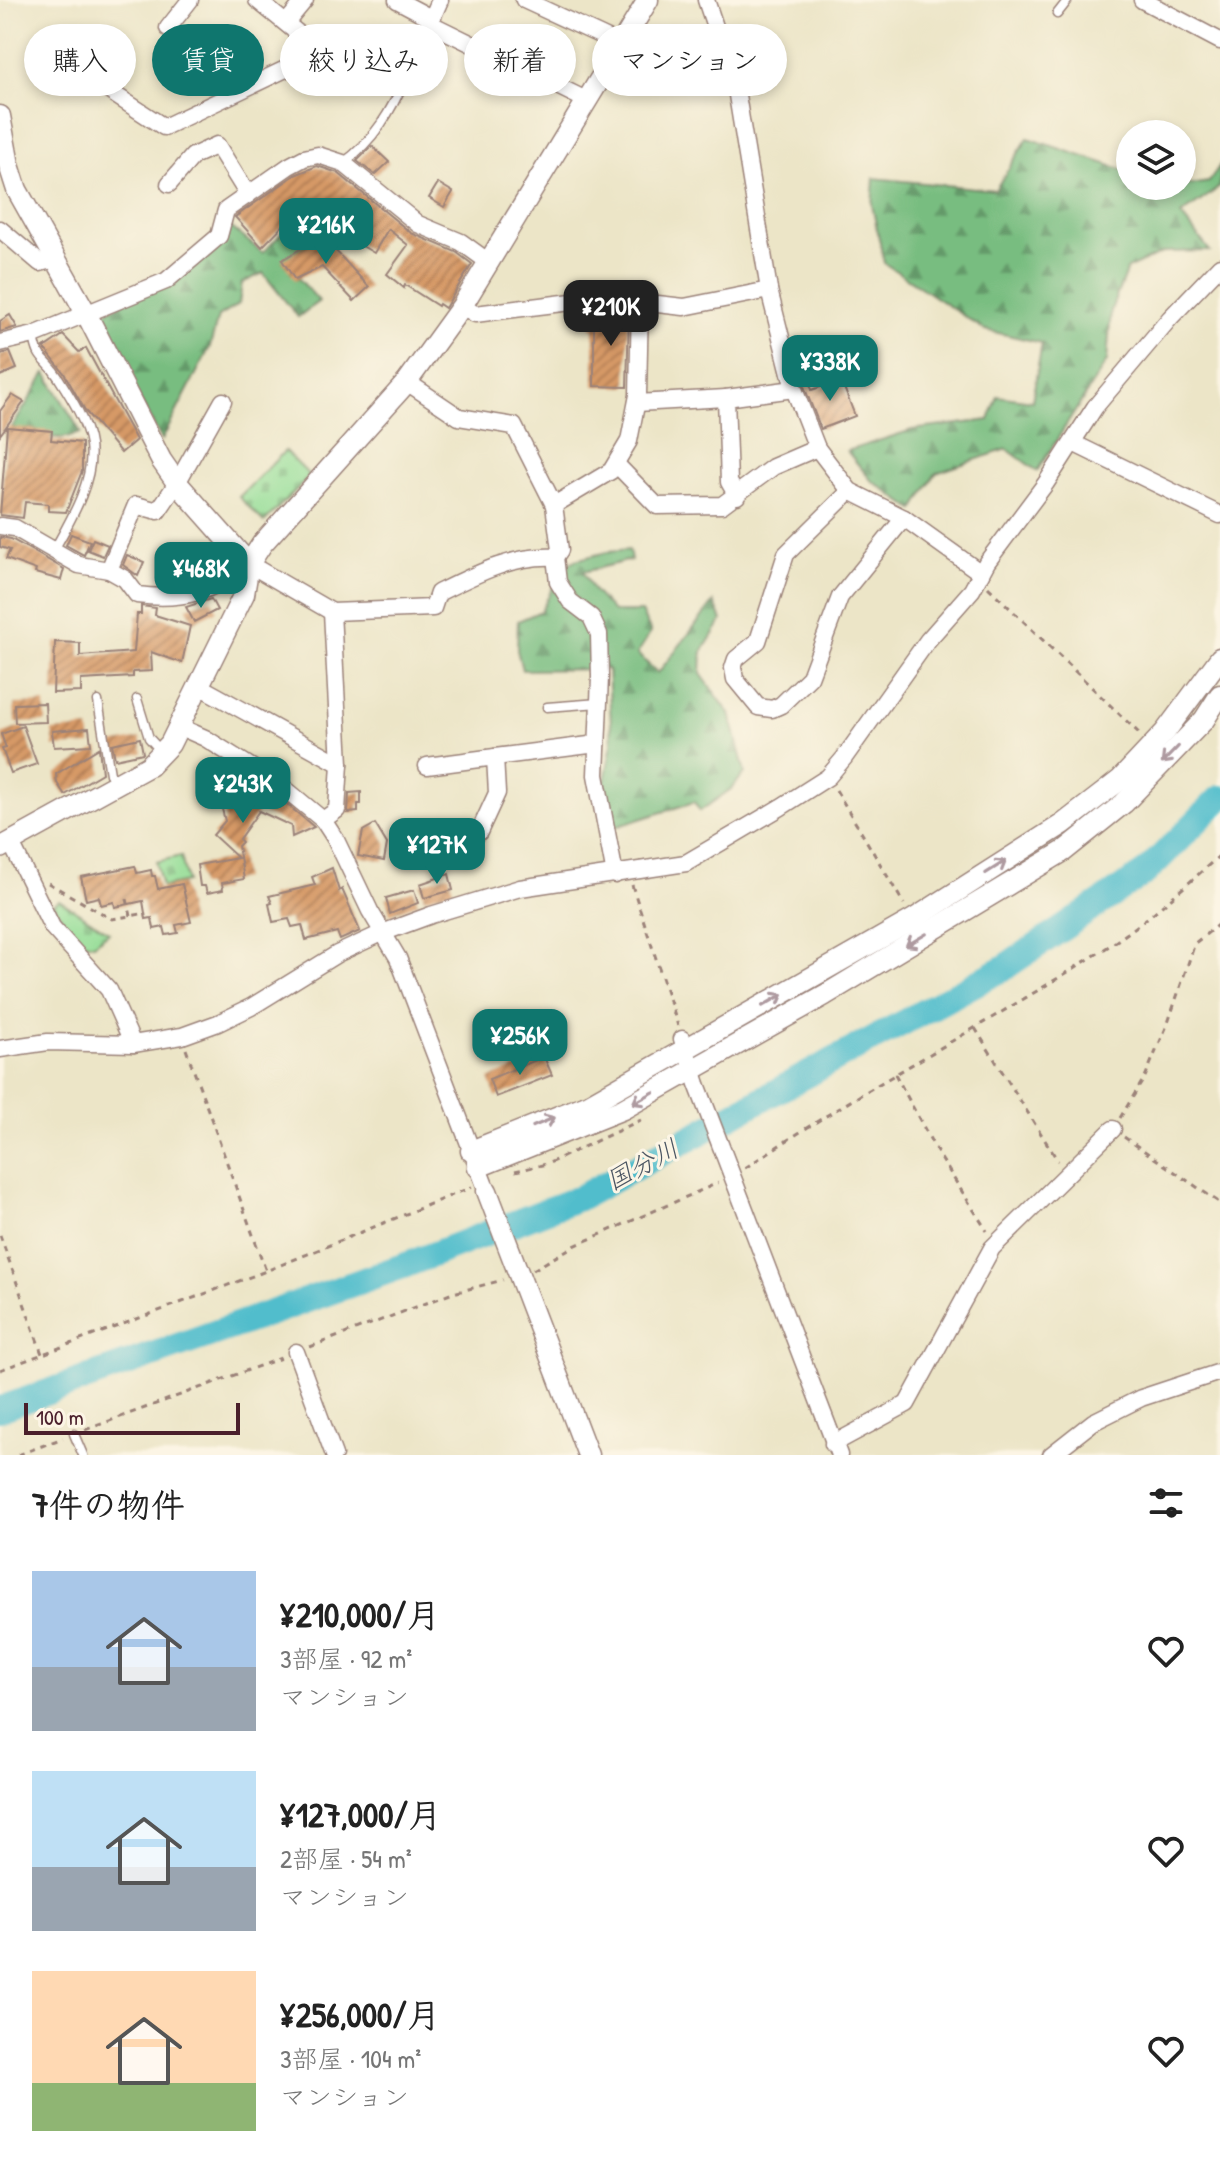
<!DOCTYPE html>
<html lang="ja">
<meta charset="utf-8">
<style>
:root{--surface:#fff;--page:#f2f2f2;--text:#222;--muted:#767676;--accent:#0f766e}
body{margin:0;font-family:"Patrick Hand","Klee One",sans-serif;background:var(--page);color:var(--text);height:100vh;display:flex;flex-direction:column;font-size:30px;white-space:nowrap}
*{box-sizing:border-box;margin:0}
p{font-size:26px;color:var(--muted)}
.icon{flex:none;width:44px;height:44px;fill:none;stroke:currentColor;stroke-width:2;stroke-linecap:round;stroke-linejoin:round}
.map{position:relative;height:1455px;overflow:hidden}
.drawer{display:flex;flex-direction:column;background:var(--surface);flex:1}
.drawer>*{flex:none}
.top-card{position:absolute;left:24px;top:24px;width:800px;height:72px;display:flex;gap:16px}
.tools{position:absolute;left:1116px;top:120px;display:grid;gap:16px}
.tools a{display:grid;place-items:center;width:80px;height:80px;border-radius:50%;background:var(--surface);box-shadow:0 4px 12px #0003;font-size:40px}
.scale{position:absolute;left:24px;bottom:20px;width:216px;box-sizing:border-box;padding-left:8px;border:4px solid #4a1f2b;border-top:0;font-size:22px;line-height:28px;white-space:nowrap;color:#4a1f2b;-webkit-text-stroke:6px #fcf5e5;paint-order:stroke}
.price{position:absolute;translate:-50% -68px;padding:0 18px;border-radius:16px;background:var(--accent);color:#fff;font-size:26px;line-height:52px;filter:drop-shadow(0 2px 4px #0008)}
.price::after{content:'';position:absolute;left:50%;top:48px;width:24px;height:18px;margin-left:-12px;background:inherit;clip-path:polygon(0 0,100% 0,50% 100%)}
.price.on{background:#222;color:#fff}
ul{padding:0;list-style:none}
li{display:flex;align-items:center;gap:24px;height:200px;padding:0 32px}
li span{display:grid;place-items:center;flex:none;width:224px;height:160px;border-radius:0px;color:#555}
li>.icon{margin-inline-start:auto}
span .icon{width:96px;height:96px;fill:#fffc;stroke-width:1}
li b{font-size:34px}
h2{display:flex;justify-content:space-between;align-items:center;height:96px;padding:0 32px;font-size:34px}
.chip{padding:0 28px;border-radius:36px;background:var(--surface);box-shadow:0 4px 12px #0003;font-size:28px;line-height:72px}
.chip.on{background:var(--accent);color:#fff}
.map>svg:first-child{display:block}
</style>
<div class="map">
<svg width="1220" height="1455" viewBox="0 0 1220 1455">
<defs>
<pattern id="forest-firs" width="22" height="20" patternUnits="userSpaceOnUse" patternTransform="scale(2)"><rect width="22" height="20" fill="#78bd80"/><path d="M5 1l3.5 6h-7zM16 11l3.5 6h-7z" fill="#649969"/></pattern>
<pattern id="cemetery-stones" width="16" height="16" patternUnits="userSpaceOnUse" patternTransform="scale(2)"><rect width="16" height="16" fill="#96de98"/><path d="M2 7V4a2 2 0 0 1 4 0v3zM10 15v-3a2 2 0 0 1 4 0v3z" fill="#83be83"/></pattern>
<pattern id="building-hatch" width="6" height="6" patternUnits="userSpaceOnUse" patternTransform="scale(2)"><rect width="6" height="6" fill="#d69966"/><path d="M-1 1l2-2M0 6l6-6M5 7l2-2" fill="none" stroke="#b07c54"/></pattern>
</defs>
<rect width="100%" height="100%" fill="#fcf5e5"/>
<filter id="ink" filterUnits="userSpaceOnUse"><feTurbulence type="fractalNoise" baseFrequency=".0125" numOctaves="2"/><feDisplacementMap in="SourceGraphic" scale="16" xChannelSelector="R" yChannelSelector="G"/><feConvolveMatrix kernelMatrix="1 2 1 2 8 2 1 2 1" color-interpolation-filters="sRGB"/></filter>
<filter id="wash" filterUnits="userSpaceOnUse"><feTurbulence type="fractalNoise" baseFrequency=".006" numOctaves="4" result="noise"/><feDisplacementMap in="SourceGraphic" scale="32" xChannelSelector="R" yChannelSelector="G"/><feGaussianBlur stdDeviation="1.8" result="paint"/><feColorMatrix in="noise" values="0 0 0 0 0 0 0 0 0 0 0 0 0 0 0 0 0 1.4 0 .05"/><feComposite in="paint" operator="in"/></filter>
<g filter="url(#wash)">
<rect width="100%" height="100%" fill="#ece5c7"/>
<g fill="url(#forest-firs)" stroke="#616e56" stroke-width="2">
<path d="M1028 138 1130 172V186H1182L1209 182 1220 165V187L1181 215 1210 251 1164 252 1127 269 1111 310 1107 361 1037 471 1007 449 936 473 914 510 871 480 847 451 912 430 989 420 998 396 1032 401 1042 343 985 330 884 263 872 205 874 178 995 190Z"/>
<path d="M298 216 326 235 304 246 283 261 319 301 298 317 263 273 242 283 239 304 218 317 210 347 162 440 104 336V313L213 254 228 225 263 253Z"/>
<path d="M46 373 81 433 63 438 7 435Z"/>
<path d="M629 550 631 560 583 572 593 590 613 612H641L651 632 637 654 658 673 714 602 722 620 702 652 701 674 730 714 745 773 731 789 700 811 694 802 615 827 604 785 612 744 608 669 522 670 517 650 518 621 541 611 562 569 575 560 607 552Z"/>
</g>
<g fill="url(#cemetery-stones)" stroke="#707e62" stroke-width="2">
<path d="M285 451 310 476 264 522 239 497Z"/>
<path d="M181 856 187 882 162 887 156 862Z"/>
<path d="M59 900 109 932 94 944 78 941 53 904Z"/>
</g>
<g fill="none" stroke-linecap="round" stroke-linejoin="round">
<path stroke="#51bdcc" stroke-width="26" d="M0 1409 406 1265 581 1197 1004 968 1146 872 1220 798"/>
</g>
<g id="blocks">
<g fill="url(#building-hatch)">
<path d="M372 146 389 162 375 175 357 161Z"/>
<path d="M317 166 338 173 411 233 456 252 472 264 445 308 439 304 438 306 405 285 404 288 387 274 408 245 388 229 374 253 352 240 348 247 295 213 262 247 235 217 295 175Z"/>
<path d="M438 183 453 192 444 207 429 198Z"/>
<path d="M322 236 369 287 354 301 322 267 295 280 282 260Z"/>
<path d="M595 312H629L627 387 594 386V328H591V314Z"/>
<path d="M10 315 17 327 0 332V321Z"/>
<path d="M63 335 79 352 86 348 136 440 121 453 86 412 64 373 44 348Z"/>
<path d="M10 352 17 369 0 376V354Z"/>
<path d="M808 378 812 390 841 380 855 416 821 429 804 386 803 379Z"/>
<path d="M12 395 24 402 0 435V411Z"/>
<path d="M7 427 52 431 51 440 82 443V471L66 512 48 511V504L25 502 23 518 0 515Z"/>
<path d="M71 534 90 541 84 555 66 545Z"/>
<path d="M0 537 11 539 64 569 61 580 35 573 36 570 6 559 10 550 0 547Z"/>
<path d="M93 539 108 545 103 556 88 550Z"/>
<path d="M127 555 144 562 138 576 123 565Z"/>
<path d="M211 599 217 610 194 622 186 607Z"/>
<path d="M141 606 156 608 155 615 190 626 182 663 151 652 152 671 133 672V677L81 680V692L53 693 55 642 80 643V656L134 652 137 614H141Z"/>
<path d="M45 703 46 722 15 723 14 704Z"/>
<path d="M23 726 37 764 11 773 2 749 6 748 1 734Z"/>
<path d="M89 728 91 745 54 747 52 731Z"/>
<path d="M140 738 143 753 115 759 112 744Z"/>
<path d="M99 748 102 773 65 795 57 783 56 774Z"/>
<path d="M222 766 277 796 314 827 292 837 291 826 259 811 239 839 242 842 238 846 244 879 222 883 223 890 207 893 205 886H200L197 865 238 858 213 835 225 821 221 805 228 795 219 790 215 775Z"/>
<path d="M361 792V804H358V812L348 813 349 793Z"/>
<path d="M375 824 387 844 384 861 358 856 363 831Z"/>
<path d="M135 866 137 873 151 870 152 876H155L158 889 182 884 191 922 176 925 178 933 166 935 164 927 154 929 152 918 146 919 143 901 115 907 114 902 101 905 99 897 86 900 81 877Z"/>
<path d="M332 868 339 891 342 889 360 931 340 940 337 932 306 940 302 925 292 927 289 919 273 922 269 904 272 903 269 896 315 885 312 877Z"/>
<path d="M449 874 453 890 424 898 420 884Z"/>
<path d="M414 890 418 903 390 914 386 898Z"/>
<path d="M544 1057 552 1075 496 1097 489 1079Z"/>
</g>
</g>
</g>
<g filter="url(#ink)">
<use href="#blocks" fill-opacity="0" stroke="#9b8279" stroke-width="2"/>
<g fill="none" stroke-linecap="round" stroke-linejoin="round">
<g stroke="#9b8279" stroke-width="11">
<g id="service">
<path d="M1057 14 1068 0"/>
<path d="M343 163C374 141 392 110 407 75"/>
<path d="M34 335C38 363 45 356 58 377 70 396 87 422 90 445 95 480 70 521 54 550"/>
<path d="M137 699 149 738 161 751"/>
<path d="M98 701 110 774 116 784"/>
<path d="M547 707 599 703"/>
<path d="M74 1434 83 1455"/>
</g>
</g>
<g stroke="#9b8279" stroke-width="19">
<g id="minor">
<path d="M257 0 315 47 317 54 359 50 407 75 440 0"/>
<path d="M397 0 431 18"/>
<path d="M524 0 621 45"/>
<path d="M706 0 736 89 769 290 794 389 817 448 850 491 904 518 981 573"/>
<path d="M1142 0 1220 41"/>
<path d="M286 23 305 0"/>
<path d="M429 23 588 101"/>
<path d="M168 28 190 0"/>
<path d="M103 87 164 127 317 54"/>
<path d="M169 184 193 156 217 145 248 195"/>
<path d="M0 229 40 263 55 259"/>
<path d="M462 306 475 314 604 298 684 307 769 290"/>
<path d="M0 343 34 335 166 281 219 236 226 210 289 166 304 158 318 155 343 163 418 224 461 242 490 263"/>
<path d="M407 382 459 417 514 426 554 505"/>
<path d="M637 403 726 398"/>
<path d="M1073 443 1220 515"/>
<path d="M617 465 657 506 722 505 773 467 817 448"/>
<path d="M850 491 786 554 758 641 736 659 733 668 735 679 758 707 772 709 781 705 810 677 840 597 904 518"/>
<path d="M737 496 729 482 726 398 794 389"/>
<path d="M0 526 15 528 79 565 109 570 125 579 137 595C182 601 213 592 249 564L332 612 433 608 438 593C476 574 512 555 555 557L560 550 554 505 611 471 629 441 638 395 640 303"/>
<path d="M555 557 558 582 570 601 591 617 599 634 600 677 596 775 615 875"/>
<path d="M109 570 136 505 158 511 177 483 223 401"/>
<path d="M199 686 340 764"/>
<path d="M180 727 205 738 283 787 323 820 336 840 370 911 398 958 487 1191"/>
<path d="M495 757 597 744"/>
<path d="M323 820 337 810 340 764 332 612"/>
<path d="M11 843 52 927 109 990 133 1044"/>
<path d="M407 853 479 832 497 793 495 757 427 766"/>
<path d="M682 1039 697 1084 839 1455"/>
<path d="M0 1049 48 1042 133 1044 182 1036 218 1023 251 1007 337 954 382 933 431 915 520 888 686 863 781 807 828 777 844 758 928 640 972 590 987 562 1046 483 1095 407 1170 318 1220 266"/>
<path d="M296 1352 334 1455"/>
<path d="M833 1444 907 1404 992 1248 1113 1129"/>
<path d="M1051 1455 1093 1422 1141 1398 1220 1372"/>
</g>
</g>
<g stroke="#9b8279" stroke-width="23">
<g id="tertiary">
<path d="M0 116 9 165 17 190 86 313 161 460 177 483 249 564"/>
<path d="M0 848 149 766 170 744 244 594 249 564 262 544 407 382 462 306 648 0"/>
<path d="M471 1151 589 1104 914 919 1063 824 1120 780 1165 732 1220 658"/>
<path d="M478 1167 623 1109 825 995 1064 851 1124 803 1204 720 1220 695"/>
<path d="M487 1191 588 1455"/>
</g>
</g>
<g stroke="#9b8279" stroke-width="3" stroke-dasharray="6 6" stroke-linecap="butt">
<path d="M988 587 1141 735"/>
<path d="M836 790 904 904"/>
<path d="M48 883 112 919 141 914"/>
<path d="M632 885 678 1026"/>
<path d="M127 899 131 916"/>
<path d="M975 1028 1058 1161"/>
<path d="M186 1049 266 1271"/>
<path d="M895 1074 937 1152 987 1231"/>
<path d="M1120 1118 1145 1077 1168 1023 1195 943 1220 923"/>
<path d="M1124 1137 1220 1203"/>
<path d="M745 1168C862 1089 988 1024 1106 948 1147 921 1183 888 1220 855"/>
<path d="M515 1171 547 1164 641 1120"/>
<path d="M0 1235 42 1354"/>
<path d="M533 1270 574 1246 718 1183"/>
<path d="M310 1347 453 1293 503 1280"/>
<path d="M0 1370 266 1271 472 1187"/>
<path d="M85 1430 281 1358"/>
<path d="M18 1455 63 1438"/>
</g>
<use href="#service" stroke="#fff" stroke-width="8"/>
<use href="#minor" stroke="#fff" stroke-width="16"/>
<use href="#tertiary" stroke="#fff" stroke-width="20"/>
</g>
<defs><path id="oneway-shaft" d="M-6 0H5M1.5-3L5.5 0L1.5 3" fill="none" stroke-width="1.6" stroke-linecap="round" stroke-linejoin="round" transform="scale(2)"/></defs>
<g stroke="#ae9aa0">
<use href="#oneway-shaft" transform="translate(1170 755) rotate(134)"/>
<use href="#oneway-shaft" transform="translate(996 867) rotate(-32)"/>
<use href="#oneway-shaft" transform="translate(916 940) rotate(149)"/>
<use href="#oneway-shaft" transform="translate(773 1000) rotate(-30)"/>
<use href="#oneway-shaft" transform="translate(643 1098) rotate(151)"/>
<use href="#oneway-shaft" transform="translate(544 1122) rotate(-22)"/>
</g>
</g>
<g text-anchor="middle" dominant-baseline="central" stroke-width="6" stroke-linejoin="round" paint-order="stroke">
<g font-size="26" font-style="italic" fill="#4c5663" stroke="#fcf5e5">
<text transform="translate(642 1164) rotate(-28)">国分川</text>
</g>
</g>
</svg>
<div class="tools">
<a><svg class="icon" aria-label="layers" viewBox="0 0 24 24"><path d="M12 4l9 5-9 5-9-5zM3 14l9 5 9-5"/></svg></a>
</div>
<div class="scale">100 m</div>
<b class="price" style="left:326px;top:266px">¥216K</b>
<b class="price on" style="left:611px;top:348px">¥210K</b>
<b class="price" style="left:830px;top:403px">¥338K</b>
<b class="price" style="left:201px;top:610px">¥468K</b>
<b class="price" style="left:243px;top:825px">¥243K</b>
<b class="price" style="left:437px;top:886px">¥127K</b>
<b class="price" style="left:520px;top:1077px">¥256K</b>
<div class="top-card">
<a class="chip">購入</a>
<a class="chip on">賃貸</a>
<a class="chip">絞り込み</a>
<a class="chip">新着</a>
<a class="chip">マンション</a>
</div>
</div>
<section class="drawer">
<h2>7件の物件<svg class="icon" aria-label="filters" viewBox="0 0 24 24"><path d="M4 7h16M4 17h16"/><circle cx="9" cy="7" r="2"/><circle cx="15" cy="17" r="2"/></svg></h2>
<ul>
<li><span style="background:linear-gradient(#a9c7e8 60%,#9aa5b1 0)"><svg class="icon" aria-label="home" viewBox="0 0 24 24"><path d="M3 11l9-7 9 7M6 9v11h12V9"/></svg></span><div><b>¥210,000/月</b><p>3部屋 · 92 m²</p><p>マンション</p></div><svg class="icon" aria-label="heart" viewBox="0 0 24 24"><path d="M12 20l-8-8c-3-5 5-10 8-4 3-6 11-1 8 4z"/></svg></li>
<li><span style="background:linear-gradient(#bfe0f5 60%,#9aa5b1 0)"><svg class="icon" aria-label="home" viewBox="0 0 24 24"><path d="M3 11l9-7 9 7M6 9v11h12V9"/></svg></span><div><b>¥127,000/月</b><p>2部屋 · 54 m²</p><p>マンション</p></div><svg class="icon" aria-label="heart" viewBox="0 0 24 24"><path d="M12 20l-8-8c-3-5 5-10 8-4 3-6 11-1 8 4z"/></svg></li>
<li><span style="background:linear-gradient(#ffd9b3 70%,#8fb573 0)"><svg class="icon" aria-label="home" viewBox="0 0 24 24"><path d="M3 11l9-7 9 7M6 9v11h12V9"/></svg></span><div><b>¥256,000/月</b><p>3部屋 · 104 m²</p><p>マンション</p></div><svg class="icon" aria-label="heart" viewBox="0 0 24 24"><path d="M12 20l-8-8c-3-5 5-10 8-4 3-6 11-1 8 4z"/></svg></li>
</ul>
</section>
